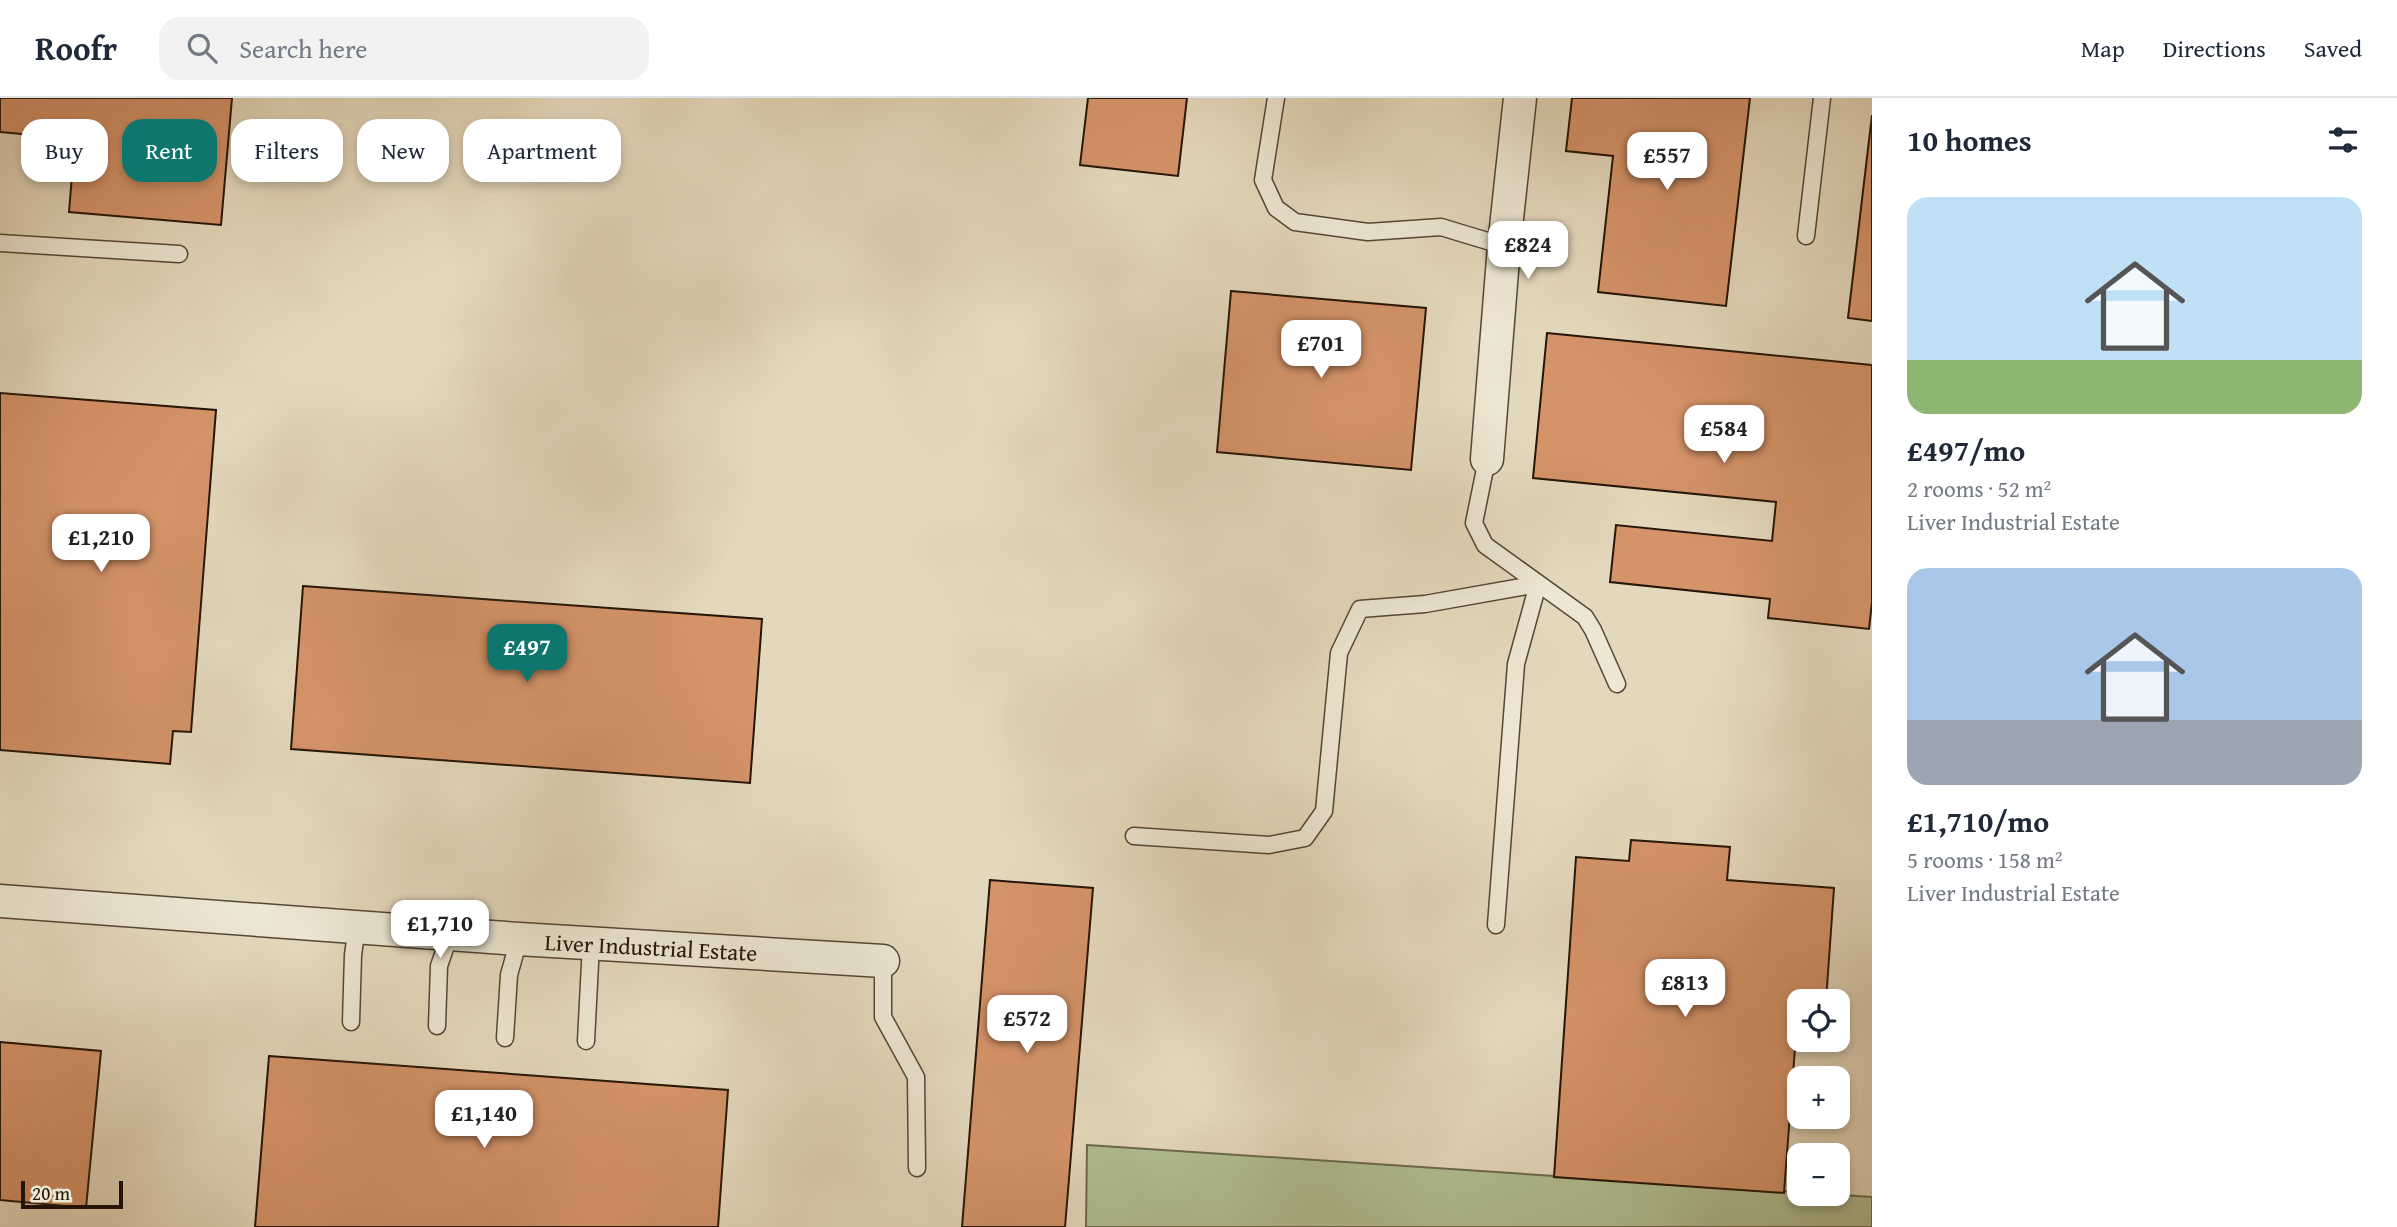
<!DOCTYPE html>
<meta charset="utf-8">
<style>
:root{--surface:#fff;--page:#f2f2f3;--text:#1f2937;--muted:#747a83;--line:#e0e1e3;--accent:#0f766e}
body{margin:0;font-family:"Gentium Book Plus",serif;background:var(--page);color:var(--text);height:100vh;display:flex;flex-direction:column;font-size:26px;white-space:nowrap}
*{box-sizing:border-box;margin:0}
p{font-size:23px;color:var(--muted)}
.icon{flex:none;width:38px;height:38px;fill:none;stroke:currentColor;stroke-width:2;stroke-linecap:round;stroke-linejoin:round}
.map{position:relative;flex:1;overflow:hidden}
.sheet{display:flex;flex-direction:column;background:var(--surface);width:525px}
.sheet>*{flex:none}
.banner{position:absolute;left:21px;top:21px;width:665px;height:63px;display:flex;gap:14px}
.fabs{position:absolute;left:1787px;top:891px;display:grid;gap:14px}
.fabs a{display:grid;place-items:center;width:63px;height:63px;border-radius:14px;background:var(--surface);box-shadow:0 4px 10px #0003;font-size:35px}
.scale{position:absolute;left:21px;bottom:18px;width:102px;box-sizing:border-box;padding-left:7px;border:4px solid #251508;border-top:0;font-size:19px;line-height:24px;white-space:nowrap;color:#251508;-webkit-text-stroke:5px #ede6d3;paint-order:stroke}
.price{position:absolute;translate:-50% -60px;padding:0 16px;border-radius:14px;background:#fff;color:#222;font-size:23px;line-height:46px;filter:drop-shadow(0 2px 4px #0008)}
.price::after{content:'';position:absolute;left:50%;top:42px;width:21px;height:16px;margin-left:-10px;background:inherit;clip-path:polygon(0 0,100% 0,50% 100%)}
.price.current{background:var(--accent);color:#fff}
ul{padding:0;list-style:none}
li{display:grid;align-content:center;gap:14px;height:371px;padding:0 35px}
li span{display:grid;place-items:center;height:217px;border-radius:21px;color:#555}
li>.icon{margin-inline-start:auto}
span .icon{width:126px;height:126px;fill:#fffc;stroke-width:1}
li b{font-size:30px}
h2{display:flex;justify-content:space-between;align-items:center;height:84px;padding:0 35px;font-size:30px}
.pill{padding:0 24px;border-radius:21px;background:var(--surface);box-shadow:0 4px 10px #0003;font-size:24px;line-height:63px}
.pill.current{background:var(--accent);color:#fff}
header{display:flex;align-items:center;gap:42px;box-sizing:border-box;height:98px;padding:0 35px;background:var(--surface);border-bottom:2px solid var(--line)}
header strong{font-size:33px}
nav{display:flex;gap:38px;margin-inline-start:auto;font-size:24px}
.search{width:490px;height:63px;background:var(--page);display:flex;align-items:center;gap:18px;box-sizing:border-box;padding:0 24px;border-radius:21px;color:var(--muted);font-size:26px}
main{display:flex;flex:1;min-height:0}
.map>svg:first-child{display:block}
</style>
<header>
<strong>Roofr</strong>
<div class="search"><svg class="icon" aria-label="search" viewBox="0 0 24 24"><circle cx="10" cy="10" r="6"/><path d="M15 15l6 6"/></svg>Search here</div>
<nav><a>Map</a><a>Directions</a><a>Saved</a></nav>
</header>
<main>
<div class="map">
<svg width="1872" height="1129" viewBox="0 0 1872 1129">
<rect width="100%" height="100%" fill="#e4d8bc"/>
<filter id="stains"><feTurbulence type="fractalNoise" baseFrequency=".00286" numOctaves="4"/><feColorMatrix values="0 0 0 0 .2 0 0 0 0 .09 0 0 0 0 .02 0 0 0 .5 -.17"/></filter>
<radialGradient id="worn" r=".72"><stop offset=".6" stop-color="#630" stop-opacity="0"/><stop offset="1" stop-color="#630" stop-opacity=".3"/></radialGradient>
<path fill="#b1bf93" stroke="#6b6a4e" stroke-width="2" d="M1087 1047 1872 1099V1129H1086Z"/>
<g fill="#d59369" stroke="#251508" stroke-width="2">
<path d="M0 0H232L221 127 69 114 75 41 0 34Z"/>
<path d="M1088 0H1187L1178 78 1080 67Z"/>
<path d="M1572 0H1750L1726 208 1598 194 1613 58 1566 53Z"/>
<path d="M1872 17V223L1848 220Z"/>
<path d="M1231 193 1426 210 1411 372 1217 354Z"/>
<path d="M1547 235 1872 267V504L1869 531 1768 520 1770 501 1610 484 1616 427 1772 443 1776 404 1533 380Z"/>
<path d="M0 295 216 312 191 634 173 633 170 666 0 652Z"/>
<path d="M303 488 762 521 750 685 291 651Z"/>
<path d="M1631 742 1730 749 1727 782 1834 790 1826 903H1799V942H1823L1822 952 1795 950 1784 1095 1554 1079 1576 759 1629 763Z"/>
<path d="M990 782 1093 790 1065 1129H962Z"/>
<path d="M0 944 101 953 86 1110 0 1102Z"/>
<path d="M269 958 728 992 718 1129H255Z"/>
</g>
<g fill="none" stroke-linecap="round" stroke-linejoin="round">
<g stroke="#554635" stroke-width="19">
<g id="service">
<path d="M1276 0 1263 82 1276 110 1295 124 1368 134 1441 129 1504 148"/>
<path d="M1806 138 1822 0"/>
<path d="M0 145 179 156"/>
<path d="M1487 361 1474 425 1485 447 1585 519 1593 532 1617 586"/>
<path d="M1134 738 1269 747 1305 740 1324 713 1339 555 1360 511 1425 506 1538 486 1516 566 1496 827"/>
<path d="M883 863V919L916 979 917 1070"/>
<path d="M351 924 353 857 357 828"/>
<path d="M437 928 439 868 450 836"/>
<path d="M505 940 509 877 519 841"/>
<path d="M586 943 591 846"/>
</g>
</g>
<g stroke="#554635" stroke-width="35">
<g id="minor">
<path d="M1487 361 1504 148 1520 0"/>
<path d="M0 803 519 841 883 863"/>
</g>
</g>
<use href="#service" stroke="#ede6d3" stroke-width="16"/>
<use href="#minor" stroke="#ede6d3" stroke-width="32"/>
</g>
<g text-anchor="middle" dominant-baseline="central" stroke-width="5" stroke-linejoin="round" paint-order="stroke">
<g font-size="23" fill="#251508" stroke="#ede6d3">
<text transform="translate(651 849) rotate(3)">Liver Industrial Estate</text>
</g>
</g>
<rect width="100%" height="100%" filter="url(#stains)"/>
<rect width="100%" height="100%" fill="url(#worn)"/>
</svg>
<div class="fabs">
<a><svg class="icon" aria-label="locate" viewBox="0 0 24 24"><circle cx="12" cy="12" r="6"/><path d="M12 2v4M12 18v4M2 12h4M18 12h4"/></svg></a>
<a>+</a>
<a>−</a>
</div>
<div class="scale">20 m</div>
<b class="price" style="left:1667px;top:94px">£557</b>
<b class="price" style="left:1528px;top:183px">£824</b>
<b class="price" style="left:1321px;top:282px">£701</b>
<b class="price" style="left:1724px;top:367px">£584</b>
<b class="price" style="left:101px;top:476px">£1,210</b>
<b class="price current" style="left:527px;top:586px">£497</b>
<b class="price" style="left:440px;top:862px">£1,710</b>
<b class="price" style="left:1685px;top:921px">£813</b>
<b class="price" style="left:1027px;top:957px">£572</b>
<b class="price" style="left:484px;top:1052px">£1,140</b>
<div class="banner">
<a class="pill">Buy</a>
<a class="pill current">Rent</a>
<a class="pill">Filters</a>
<a class="pill">New</a>
<a class="pill">Apartment</a>
</div>
</div>
<section class="sheet">
<h2>10 homes<svg class="icon" aria-label="filters" viewBox="0 0 24 24"><path d="M4 7h16M4 17h16"/><circle cx="9" cy="7" r="2"/><circle cx="15" cy="17" r="2"/></svg></h2>
<ul>
<li><span style="background:linear-gradient(#bfe0f5 75%,#8fb573 0)"><svg class="icon" aria-label="home" viewBox="0 0 24 24"><path d="M3 11l9-7 9 7M6 9v11h12V9"/></svg></span><div><b>£497/mo</b><p>2 rooms · 52 m²</p><p>Liver Industrial Estate</p></div></li>
<li><span style="background:linear-gradient(#a9c7e8 70%,#9aa5b1 0)"><svg class="icon" aria-label="home" viewBox="0 0 24 24"><path d="M3 11l9-7 9 7M6 9v11h12V9"/></svg></span><div><b>£1,710/mo</b><p>5 rooms · 158 m²</p><p>Liver Industrial Estate</p></div></li>
</ul>
</section>
</main>
